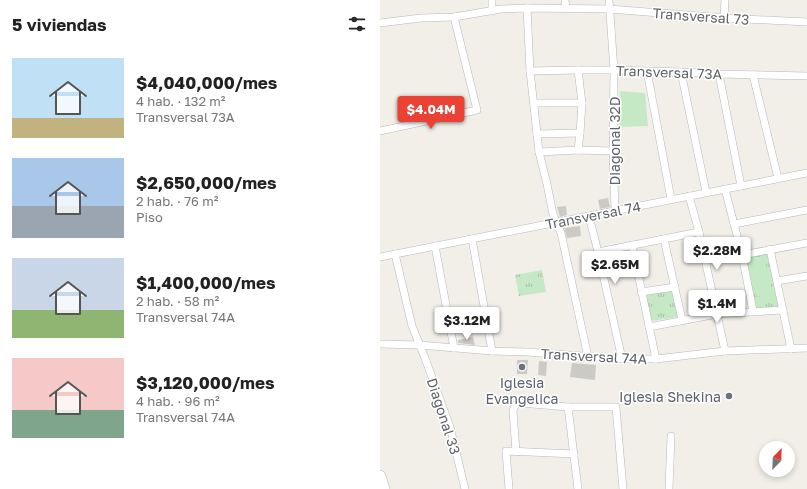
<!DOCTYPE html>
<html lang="es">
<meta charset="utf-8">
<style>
:root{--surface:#fff;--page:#f6f6f6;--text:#222;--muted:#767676;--accent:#ea4335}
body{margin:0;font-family:"Golos Text",sans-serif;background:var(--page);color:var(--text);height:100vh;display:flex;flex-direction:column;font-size:15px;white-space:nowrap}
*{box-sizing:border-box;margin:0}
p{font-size:13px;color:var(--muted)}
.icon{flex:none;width:22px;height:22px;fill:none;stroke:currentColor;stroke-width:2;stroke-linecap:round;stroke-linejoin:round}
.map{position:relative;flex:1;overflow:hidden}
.details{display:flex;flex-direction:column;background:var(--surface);width:380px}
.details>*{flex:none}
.needle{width:26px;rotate:23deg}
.fabs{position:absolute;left:379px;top:441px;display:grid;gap:8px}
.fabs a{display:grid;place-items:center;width:36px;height:36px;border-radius:50%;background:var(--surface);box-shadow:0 2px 6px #0003;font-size:20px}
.price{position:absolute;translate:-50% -34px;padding:0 9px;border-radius:4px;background:#fff;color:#222;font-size:13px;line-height:26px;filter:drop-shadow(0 1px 2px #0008)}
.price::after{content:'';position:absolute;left:50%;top:24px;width:12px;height:9px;margin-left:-6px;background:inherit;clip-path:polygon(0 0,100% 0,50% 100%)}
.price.current{background:var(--accent);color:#fff}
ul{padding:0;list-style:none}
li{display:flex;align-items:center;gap:12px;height:100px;padding:0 12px}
li span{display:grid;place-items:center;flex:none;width:112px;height:80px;border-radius:0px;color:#555}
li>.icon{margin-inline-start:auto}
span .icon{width:48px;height:48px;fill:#fffc;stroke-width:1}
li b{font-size:17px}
h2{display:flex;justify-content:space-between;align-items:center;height:48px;padding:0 12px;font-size:17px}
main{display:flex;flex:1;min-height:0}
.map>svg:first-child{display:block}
</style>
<main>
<section class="details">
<h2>5 viviendas<svg class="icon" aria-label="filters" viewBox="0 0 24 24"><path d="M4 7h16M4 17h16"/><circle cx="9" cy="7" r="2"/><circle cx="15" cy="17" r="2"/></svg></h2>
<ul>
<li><span style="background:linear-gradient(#bfe0f5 75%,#c2b280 0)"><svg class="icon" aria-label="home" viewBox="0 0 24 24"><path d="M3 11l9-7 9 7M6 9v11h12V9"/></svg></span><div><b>$4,040,000/mes</b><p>4 hab. · 132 m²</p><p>Transversal 73A</p></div></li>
<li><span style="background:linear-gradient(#a9c7e8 60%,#9aa5b1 0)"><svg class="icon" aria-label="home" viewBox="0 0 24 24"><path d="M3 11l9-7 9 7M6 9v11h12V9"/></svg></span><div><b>$2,650,000/mes</b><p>2 hab. · 76 m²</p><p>Piso</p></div></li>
<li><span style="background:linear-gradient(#c9d6e8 65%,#8fb573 0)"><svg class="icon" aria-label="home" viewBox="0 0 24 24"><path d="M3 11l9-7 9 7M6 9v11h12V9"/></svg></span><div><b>$1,400,000/mes</b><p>2 hab. · 58 m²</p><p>Transversal 74A</p></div></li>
<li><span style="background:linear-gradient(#f6c9c9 65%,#7fa58c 0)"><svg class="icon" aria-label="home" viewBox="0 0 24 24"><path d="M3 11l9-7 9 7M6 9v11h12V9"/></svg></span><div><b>$3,120,000/mes</b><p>4 hab. · 96 m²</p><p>Transversal 74A</p></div></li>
</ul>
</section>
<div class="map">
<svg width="427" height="489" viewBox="0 0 427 489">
<defs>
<pattern id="grass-tufts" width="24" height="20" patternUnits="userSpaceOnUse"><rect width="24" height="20" fill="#c5e8c5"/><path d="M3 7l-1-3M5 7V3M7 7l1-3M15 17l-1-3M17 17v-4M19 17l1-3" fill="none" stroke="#a3c0a4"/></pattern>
</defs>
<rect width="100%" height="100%" fill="#f1efe8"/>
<g fill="url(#grass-tufts)">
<path d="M388 253 401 308 374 309 364 258Z"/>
<path d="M162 270 166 292 139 296 135 275Z"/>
<path d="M293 288 298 317 271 321 264 294Z"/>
</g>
<g fill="#c5e8c5">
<path d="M240 91 265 93 268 126 239 127Z"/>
<path d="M386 264 393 294 377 297 370 267Z"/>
</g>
<g fill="#cccac5">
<path d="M228 198 230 207 220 209 218 200Z"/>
<path d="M186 206 187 215 180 217 177 207Z"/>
<path d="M200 226 201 236 187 238 184 228Z"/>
<path d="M93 337 95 345 78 343V340Z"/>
<path d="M137 360H148L147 374H137Z"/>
<path d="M159 361 167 362 166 376 158 375Z"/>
<path d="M192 363 216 365 215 380 190 377Z"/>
</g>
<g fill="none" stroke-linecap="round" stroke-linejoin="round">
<g stroke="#b5b8bc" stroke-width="8">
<g id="street">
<path d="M185 0 186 8"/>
<path d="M229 0 234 70 233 151 235 210"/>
<path d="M147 8 150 71 159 152 167 184 173 214 181 233 208 357"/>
<path d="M112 11V0"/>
<path d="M344 18 345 0"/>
<path d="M0 23 41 18 74 17 121 9 147 8 229 9 344 18 427 22"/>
<path d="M198 70 202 103 200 133 198 150"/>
<path d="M150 71 198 70H234L301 72 339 74 427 76"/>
<path d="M267 71 291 199"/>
<path d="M301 72 326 192"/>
<path d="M339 74 361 186"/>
<path d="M373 75 398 178"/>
<path d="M154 103H202"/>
<path d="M0 131 97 110 74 17"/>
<path d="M157 134 200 133"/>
<path d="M159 152 198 150 233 151"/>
<path d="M345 189 362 255 373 311"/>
<path d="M309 196 319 232 345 351"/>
<path d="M209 216 218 252 242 359"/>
<path d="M354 224 427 210"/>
<path d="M92 239 112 351"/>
<path d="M284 239 302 320"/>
<path d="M252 245 276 359"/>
<path d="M55 246 74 348"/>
<path d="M390 249 411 349"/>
<path d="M218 252 319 232"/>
<path d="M15 254 32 326 45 358 70 427 85 489"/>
<path d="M362 255 427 243"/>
<path d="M0 257 427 173"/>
<path d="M397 281 427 276"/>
<path d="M261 292 295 287"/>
<path d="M269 327 337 314 403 310"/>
<path d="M0 344 39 345 112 351 147 352 242 359H276L345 351 427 348"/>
<path d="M188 407 198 489"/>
<path d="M136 452 133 411 135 405 141 403 188 407H236L243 489"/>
<path d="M129 489 126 451 194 454"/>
<path d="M289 489 291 436"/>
</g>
</g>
<g stroke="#b6babf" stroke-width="12">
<path id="secondary" d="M0 476 4 489"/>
</g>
<use href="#street" stroke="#fff" stroke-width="7"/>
<use href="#secondary" stroke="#fff" stroke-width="11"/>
</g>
<g fill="#6b7280" stroke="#fff" stroke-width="1.5">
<circle cx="142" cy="367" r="4"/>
<circle cx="349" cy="396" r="4"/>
</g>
<g text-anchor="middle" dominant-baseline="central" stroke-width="3" stroke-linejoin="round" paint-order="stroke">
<g font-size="14" fill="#5f6368" stroke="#fff">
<text transform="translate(321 16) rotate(4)">Transversal 73</text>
<text transform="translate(289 72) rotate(2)">Transversal 73A</text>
<text transform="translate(234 141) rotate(-90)">Diagonal 32D</text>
<text transform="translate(213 215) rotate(-11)">Transversal 74</text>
<text transform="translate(214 356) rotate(3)">Transversal 74A</text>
<text transform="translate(64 416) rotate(72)">Diagonal 33</text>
</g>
<g font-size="14" fill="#5b616d" stroke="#fff">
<text x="142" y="382">Iglesia<tspan x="142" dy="16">Evangelica</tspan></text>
<text x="341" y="396" text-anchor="end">Iglesia Shekina</text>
</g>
</g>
</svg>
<div class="fabs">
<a><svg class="needle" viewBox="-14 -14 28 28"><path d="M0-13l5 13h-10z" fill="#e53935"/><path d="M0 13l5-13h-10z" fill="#767676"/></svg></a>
</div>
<b class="price current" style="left:51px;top:130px">$4.04M</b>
<b class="price" style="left:337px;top:271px">$2.28M</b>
<b class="price" style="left:235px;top:285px">$2.65M</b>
<b class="price" style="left:337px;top:324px">$1.4M</b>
<b class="price" style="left:87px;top:341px">$3.12M</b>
</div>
</main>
